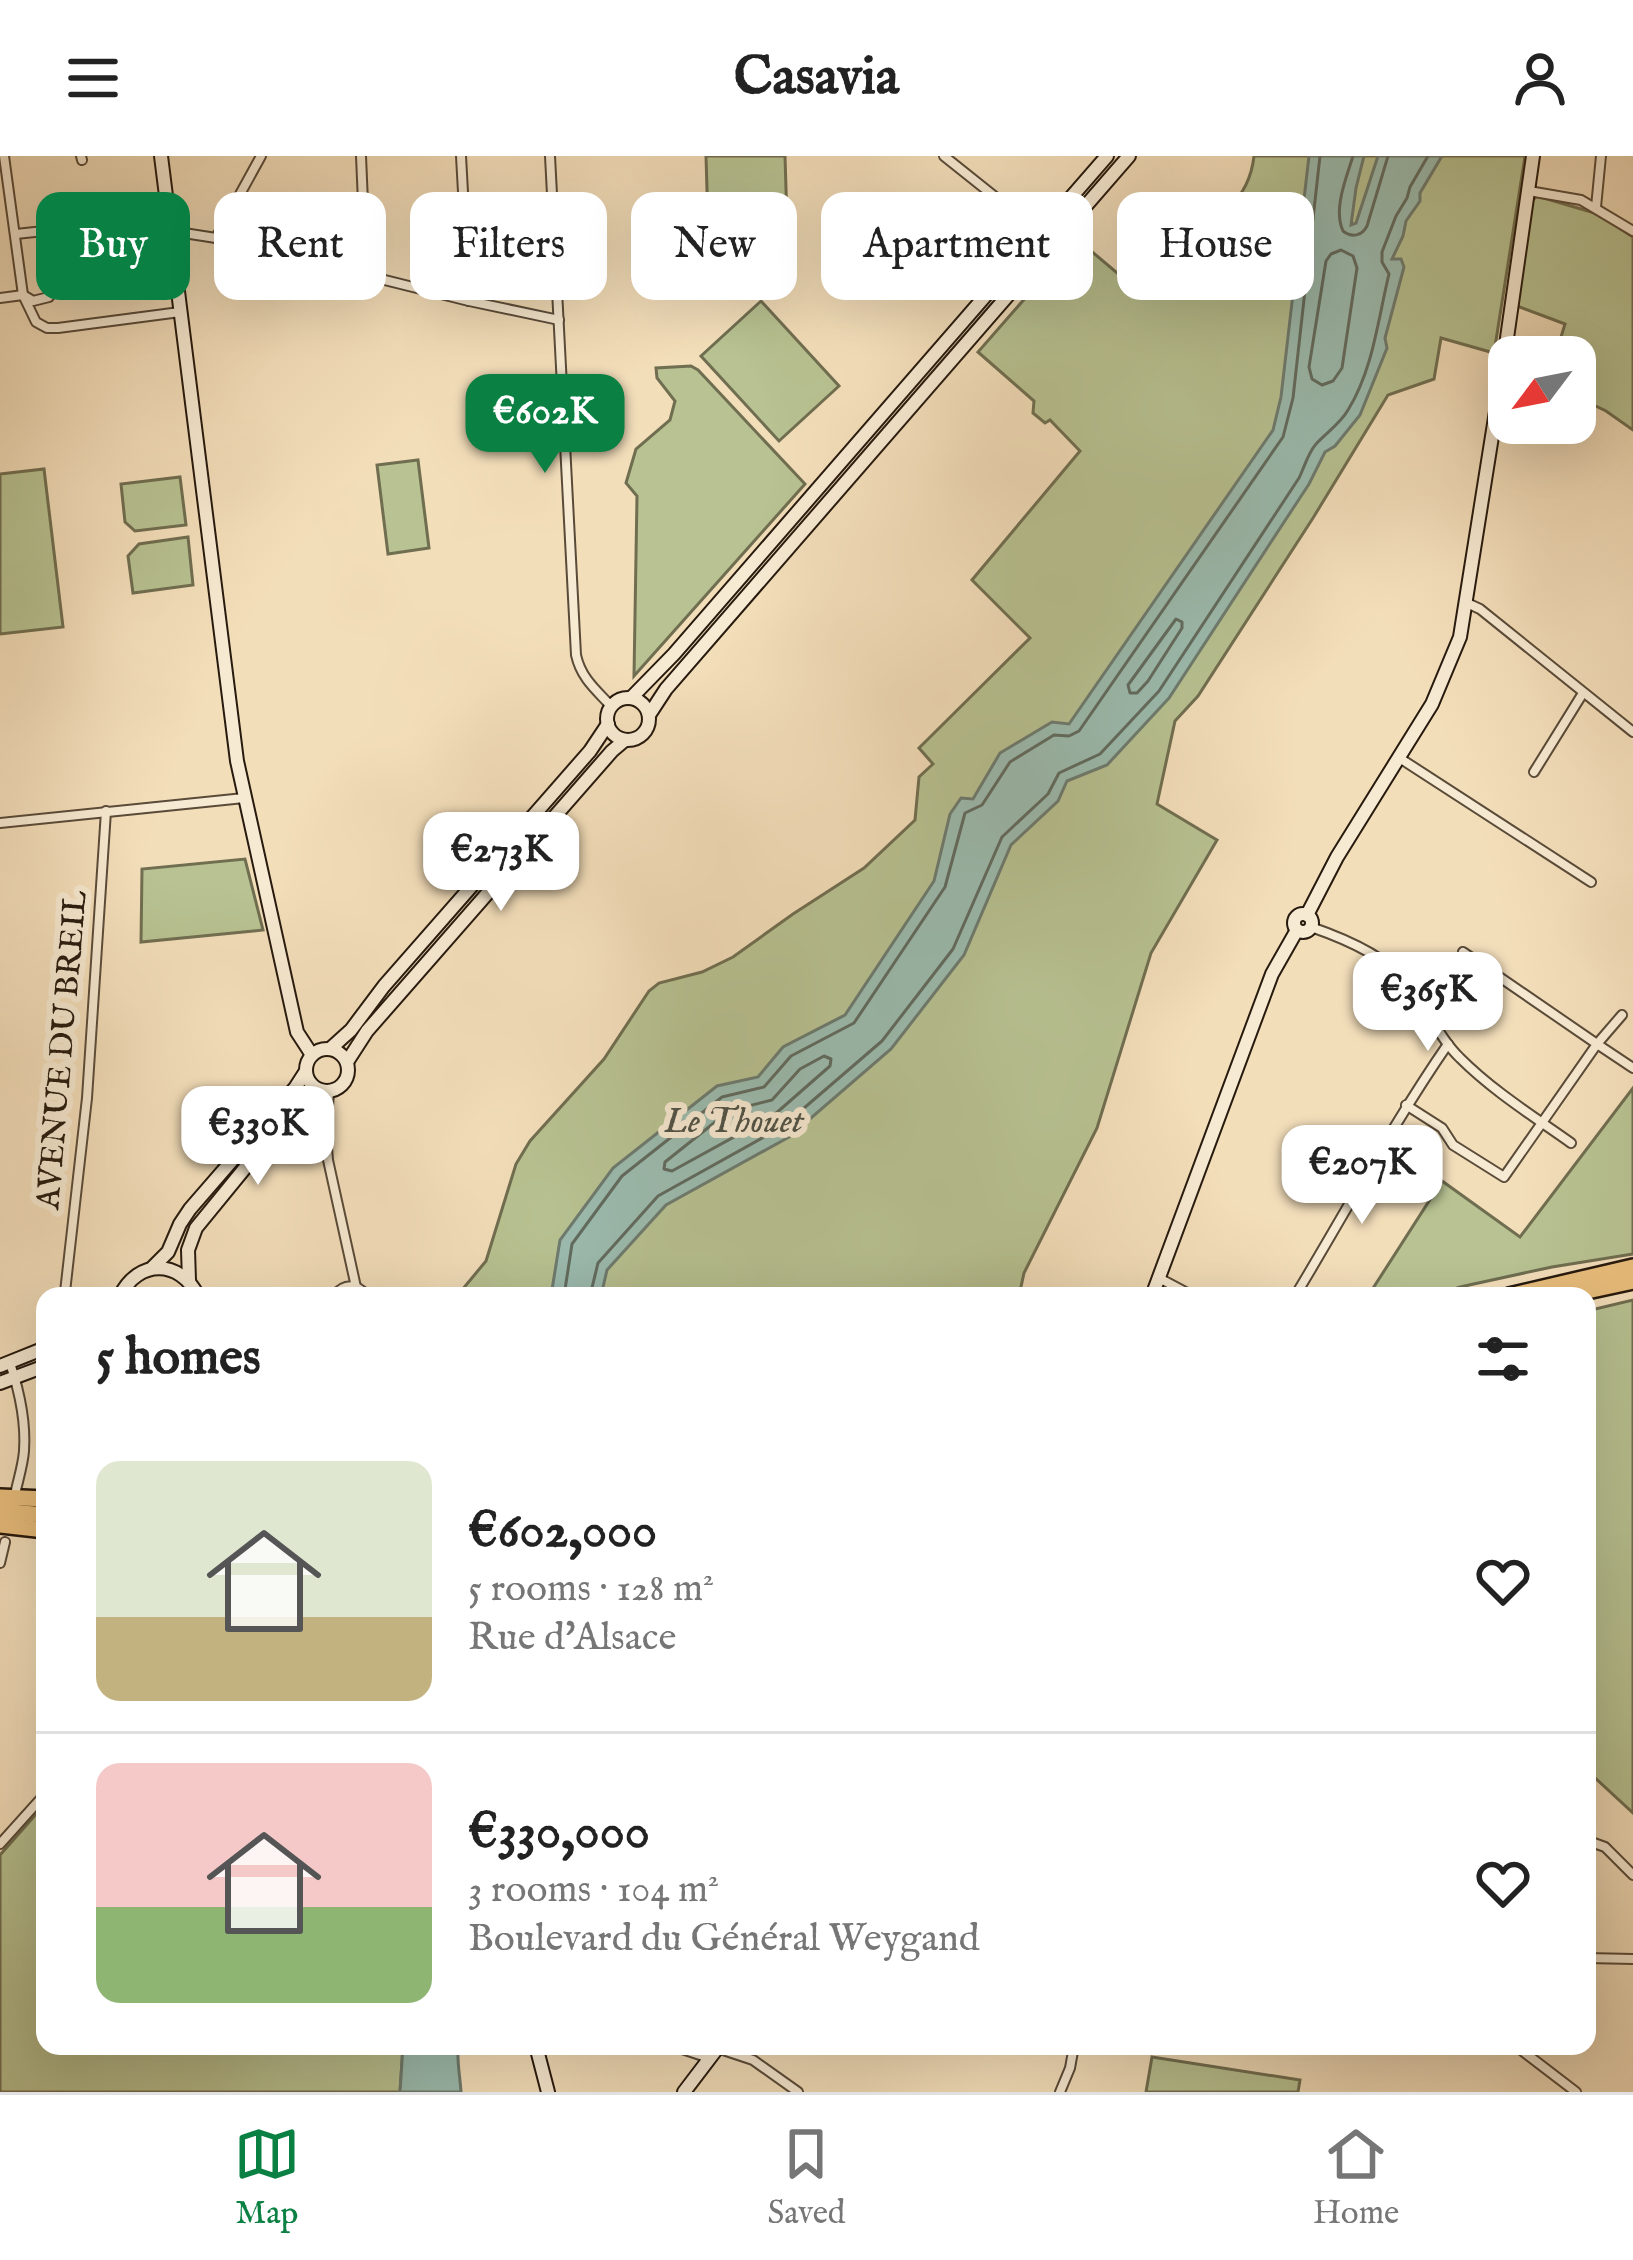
<!DOCTYPE html>
<meta charset="utf-8">
<style>
:root{--surface:#fff;--page:#f6f6f6;--text:#222;--muted:#767676;--line:#e0e0e0;--accent:#0b8043}
body{margin:0;font-family:"IM FELL English",serif;background:var(--page);color:var(--text);height:100vh;display:flex;flex-direction:column;font-size:45px;white-space:nowrap}
*{box-sizing:border-box;margin:0}
p{font-size:39px;color:var(--muted)}
.icon{flex:none;width:66px;height:66px;fill:none;stroke:currentColor;stroke-width:2;stroke-linecap:round;stroke-linejoin:round}
.map{position:relative;flex:1;overflow:hidden}
.details{position:absolute;left:36px;top:1131px;width:1560px;height:768px;display:flex;flex-direction:column;background:var(--surface);border-radius:24px;box-shadow:0 12px 48px #0002}
.details>*{flex:none}
.top-card{position:absolute;left:36px;top:36px;width:1563px;height:108px;display:flex;gap:24px}
.needle{width:78px;rotate:238deg}
.tools{position:absolute;left:1488px;top:180px;display:grid;gap:24px}
.tools a{display:grid;place-items:center;width:108px;height:108px;border-radius:24px;background:var(--surface);box-shadow:0 12px 48px #0002;font-size:60px}
.price{position:absolute;translate:-50% -102px;padding:0 27px;border-radius:24px;background:#fff;color:#222;font-size:39px;line-height:78px;filter:drop-shadow(0 3px 6px #0008)}
.price::after{content:'';position:absolute;left:50%;top:72px;width:36px;height:27px;margin-left:-18px;background:inherit;clip-path:polygon(0 0,100% 0,50% 100%)}
.price.on{background:var(--accent);color:#fff}
ul{padding:0;list-style:none}
li{display:flex;align-items:center;gap:36px;height:300px;padding:0 60px}
li+li{border-top:3px solid var(--line)}
li span{display:grid;place-items:center;flex:none;width:336px;height:240px;border-radius:24px;color:#555}
li>.icon{margin-inline-start:auto}
span .icon{width:144px;height:144px;fill:#fffc;stroke-width:1}
li b{font-size:51px}
h2{display:flex;justify-content:space-between;align-items:center;height:144px;padding:0 60px;font-size:51px}
.pill{padding:0 42px;border-radius:24px;background:var(--surface);box-shadow:0 12px 48px #0002;font-size:42px;line-height:108px}
.pill.on{background:var(--accent);color:#fff}
header{display:flex;justify-content:space-between;align-items:center;height:156px;padding:0 60px;background:var(--surface);font-size:54px;font-weight:700}
.dock{display:flex;justify-content:space-around;align-items:center;height:168px;border-top:3px solid var(--line);background:var(--surface);font-size:33px;color:var(--muted)}
.dock a{display:grid;justify-items:center;gap:6px}
.dock .on{color:var(--accent)}
.map>svg:first-child{display:block}
</style>
<header><svg class="icon" aria-label="menu" viewBox="0 0 24 24"><path d="M4 6h16M4 12h16M4 18h16"/></svg>Casavia<svg class="icon" aria-label="person" viewBox="0 0 24 24"><circle cx="12" cy="8" r="4"/><path d="M4 21q1-7 8-7t8 7"/></svg></header>
<div class="map">
<svg width="1633" height="1936" viewBox="0 0 1633 1936">
<rect width="100%" height="100%" fill="#f3deba"/>
<filter id="stains"><feTurbulence type="fractalNoise" baseFrequency=".00167" numOctaves="4"/><feColorMatrix values="0 0 0 0 .2 0 0 0 0 .09 0 0 0 0 .02 0 0 0 .5 -.17"/></filter>
<radialGradient id="worn" r=".72"><stop offset=".6" stop-color="#630" stop-opacity="0"/><stop offset="1" stop-color="#630" stop-opacity=".3"/></radialGradient>
<g fill="#b8c292" stroke="#706e50" stroke-width="3">
<path d="M706 0H785L788 99 709 102Z"/>
<path d="M1254 0H1525L1494 197 1441 182 1434 223 1388 239 1313 362 1198 540 1175 565 1157 648 1217 684 1151 797 1097 972 1024 1117 1019 1140H457L486 1105 516 1008 530 985 604 903 649 835 659 827 702 816 733 801 793 758 864 712 915 664 919 621 933 608 919 592 1030 482 972 424 1080 295 1050 264 1045 267 1033 257 1034 245 978 196 1077 83 1123 122C1148 118 1164 101 1173 79L1179 82C1218 63 1249 46 1254 0Z"/>
<path d="M1537 40 1598 58 1633 81V274L1606 255 1575 240V201H1555L1565 168 1517 150 1532 45Z"/>
<path d="M761 145 839 230 779 285 701 200Z"/>
<path d="M691 210 698 214 805 328 634 520 637 340 626 327 636 293 670 264 675 245 657 222 656 212Z"/>
<path d="M418 304 429 392 388 398 377 309Z"/>
<path d="M44 313 63 471 0 478V318Z"/>
<path d="M180 321 186 369 135 375 125 366 121 328Z"/>
<path d="M188 381 193 429 133 437 128 400 139 388Z"/>
<path d="M245 703 263 774 141 786 142 713Z"/>
<path d="M1633 932V1098L1552 1111 1460 1131 1434 1140H1368L1442 1025 1520 1081Z"/>
<path d="M1633 1144V1657L1594 1621 1587 1627V1155Z"/>
<path d="M45 1648V1890H403L400 1936H0V1699Z"/>
<path d="M1152 1901 1300 1924 1298 1936H1146Z"/>
</g>
<g fill="#9bbcb0" stroke="#6d7b6f" stroke-width="3">
<path d="M1309 0H1364L1356 32 1351 69 1356 67 1378 0H1442L1420 37V45L1406 65 1403 80 1392 103H1401L1404 111 1385 182 1387 192 1360 259 1335 290 1325 296 1309 328 1169 542 1107 609 1067 625 1058 645 1011 689 964 799 891 893 789 981 666 1049 607 1114 601 1140H551L560 1084 613 1012 717 930 758 921 783 891 845 859 934 725 950 658 961 642 973 643 1000 597 1052 566 1069 568 1273 274 1281 241Z"/>
<path d="M403 1890H458C457 1907 460 1920 461 1936H400Z"/>
</g>
<g fill="none" stroke-linecap="round" stroke-linejoin="round">
<g stroke="#616b5f" stroke-width="3">
<path d="M1353 0C1346 23 1333 53 1343 75 1352 82 1362 80 1367 70L1388 0"/>
<path d="M1341 94 1353 100 1357 112 1342 212 1333 225 1322 229 1312 223 1309 211 1326 105 1331 98Z"/>
<path d="M1176 463 1182 466V472L1148 525 1137 537H1130L1128 529Z"/>
<path d="M824 900 831 903 830 910 774 959 672 1015 664 1013 665 1006 729 955 772 944 800 913Z"/>
<path d="M564 1140 572 1088 622 1020 722 941 764 931 791 900 854 867 945 731 965 657 982 649 1010 606 1054 579 1069 580 1079 575 1283 281 1293 242 1320 0"/>
<path d="M590 1140 598 1107 658 1040 782 971 882 885 953 793 1002 681 1048 638 1059 617 1100 598 1159 535 1299 322C1304 312 1308 297 1316 288 1326 277 1340 268 1348 254 1373 214 1378 163 1389 118L1382 106V96L1396 60 1407 42 1410 31 1428 0"/>
</g>
<g stroke="#5a4b39" stroke-width="12">
<g id="street">
<path d="M4 0 23 139 36 166 47 172H58L180 156"/>
<path d="M81 0 82 4"/>
<path d="M461 0 469 145"/>
<path d="M550 0 576 499C581 522 596 534 611 550"/>
<path d="M944 0 1053 87"/>
<path d="M1529 35 1581 44 1633 75"/>
<path d="M1596 51 1601 0"/>
<path d="M171 75 216 82 469 145 559 164"/>
<path d="M216 82 261 0"/>
<path d="M361 118 365 93 361 0"/>
<path d="M0 142 23 139 33 145 49 141 53 132 44 75 16 78"/>
<path d="M1467 447 1480 453 1633 576"/>
<path d="M1398 601 1591 726"/>
<path d="M1534 616 1583 537"/>
<path d="M0 667 244 642"/>
<path d="M1311 771C1343 782 1385 800 1407 826 1427 850 1438 881 1460 902 1493 935 1533 960 1571 987"/>
<path d="M1622 859 1597 888 1633 912"/>
<path d="M329 936 326 979 328 1004 356 1131"/>
<path d="M1406 949 1442 972 1453 989 1504 1021 1597 888 1463 796"/>
<path d="M276 980C296 965 304 959 325 978"/>
<path d="M1159 1122 1193 1140"/>
<path d="M65 1136 87 942 106 655"/>
<path d="M334 1140C344 1127 357 1127 367 1140"/>
<path d="M1295 1140C1346 1056 1392 969 1448 888"/>
<path d="M10 1207C19 1234 26 1267 24 1295 23 1308 19 1321 16 1334"/>
<path d="M0 1407 5 1386"/>
<path d="M0 1688 45 1638"/>
<path d="M1587 1691 1594 1687 1605 1691 1633 1719"/>
<path d="M1587 1802 1633 1803"/>
<path d="M673 1890 709 1902"/>
<path d="M1516 1890 1576 1936"/>
<path d="M717 1892 753 1904 798 1936"/>
<path d="M1060 1936 1070 1912 1074 1890"/>
</g>
</g>
<g stroke="#271a0e" stroke-width="16">
<g id="secondary">
<path d="M161 0 237 605 297 876 312 899"/>
<circle cx="628" cy="563" r="21"/>
<path d="M631 542 674 498 1107 0"/>
<path d="M649 559 666 533 1129 0"/>
<circle cx="1303" cy="767" r="9"/>
<path d="M1307 759 1337 701 1432 548 1460 481 1501 224 1533 0"/>
<circle cx="327" cy="914" r="21"/>
<path d="M330 893 351 874 384 830 590 595 608 568"/>
<path d="M347 906 367 875 612 595 625 584"/>
<path d="M152 1112 168 1096 180 1068 190 1053 295 932 306 915"/>
<path d="M189 1124 188 1094 196 1072 285 963 317 933"/>
<path d="M120 1140C138 1103 180 1103 198 1140"/>
<path d="M1152 1140 1272 818 1297 774"/>
<path d="M0 1210 45 1192"/>
<path d="M0 1227 45 1210"/>
<path d="M536 1890 548 1936"/>
<path d="M684 1936 719 1890"/>
</g>
</g>
<g stroke="#271a0e" stroke-width="20">
<g id="highway">
<path d="M1509 1140 1633 1111"/>
<path d="M1564 1140 1633 1125"/>
<path d="M0 1341 45 1343"/>
<path d="M0 1355 45 1359"/>
<path d="M0 1369 45 1374"/>
</g>
</g>
<use href="#street" stroke="#f7ead2" stroke-width="8"/>
<use href="#secondary" stroke="#f7ead2" stroke-width="12"/>
<use href="#highway" stroke="#eabf7d" stroke-width="15"/>
</g>
<g text-anchor="middle" dominant-baseline="central" stroke-width="12" stroke-linejoin="round" paint-order="stroke">
<g font-size="33" fill="#271a0e" stroke="#f7ead2">
<text transform="translate(63 894) rotate(-85)">AVENUE DU BREIL</text>
</g>
<g font-size="36" font-style="italic" fill="#505347" stroke="#f7ead2">
<text x="734" y="966">Le Thouet</text>
</g>
</g>
<rect width="100%" height="100%" filter="url(#stains)"/>
<rect width="100%" height="100%" fill="url(#worn)"/>
</svg>
<div class="tools">
<a><svg class="needle" viewBox="-14 -14 28 28"><path d="M0-13l5 13h-10z" fill="#e53935"/><path d="M0 13l5-13h-10z" fill="#767676"/></svg></a>
</div>
<b class="price on" style="left:545px;top:320px">€602K</b>
<b class="price" style="left:501px;top:758px">€273K</b>
<b class="price" style="left:1428px;top:898px">€365K</b>
<b class="price" style="left:258px;top:1032px">€330K</b>
<b class="price" style="left:1362px;top:1071px">€207K</b>
<div class="top-card">
<a class="pill on">Buy</a>
<a class="pill">Rent</a>
<a class="pill">Filters</a>
<a class="pill">New</a>
<a class="pill">Apartment</a>
<a class="pill">House</a>
</div>
<section class="details">
<h2>5 homes<svg class="icon" aria-label="filters" viewBox="0 0 24 24"><path d="M4 7h16M4 17h16"/><circle cx="9" cy="7" r="2"/><circle cx="15" cy="17" r="2"/></svg></h2>
<ul>
<li><span style="background:linear-gradient(#dfe7d0 65%,#c2b280 0)"><svg class="icon" aria-label="home" viewBox="0 0 24 24"><path d="M3 11l9-7 9 7M6 9v11h12V9"/></svg></span><div><b>€602,000</b><p>5 rooms · 128 m²</p><p>Rue d'Alsace</p></div><svg class="icon" aria-label="heart" viewBox="0 0 24 24"><path d="M12 20l-8-8c-3-5 5-10 8-4 3-6 11-1 8 4z"/></svg></li>
<li><span style="background:linear-gradient(#f6c9c9 60%,#8fb573 0)"><svg class="icon" aria-label="home" viewBox="0 0 24 24"><path d="M3 11l9-7 9 7M6 9v11h12V9"/></svg></span><div><b>€330,000</b><p>3 rooms · 104 m²</p><p>Boulevard du Général Weygand</p></div><svg class="icon" aria-label="heart" viewBox="0 0 24 24"><path d="M12 20l-8-8c-3-5 5-10 8-4 3-6 11-1 8 4z"/></svg></li>
</ul>
</section>
</div>
<nav class="dock">
<a class="on"><svg class="icon" aria-label="map" viewBox="0 0 24 24"><path d="M3 6l6-2 6 2 6-2v14l-6 2-6-2-6 2zM9 4v14M15 6v14"/></svg>Map</a>
<a><svg class="icon" aria-label="saved" viewBox="0 0 24 24"><path d="M7 4h10v16l-5-4-5 4z"/></svg>Saved</a>
<a><svg class="icon" aria-label="home" viewBox="0 0 24 24"><path d="M3 11l9-7 9 7M6 9v11h12V9"/></svg>Home</a>
</nav>
